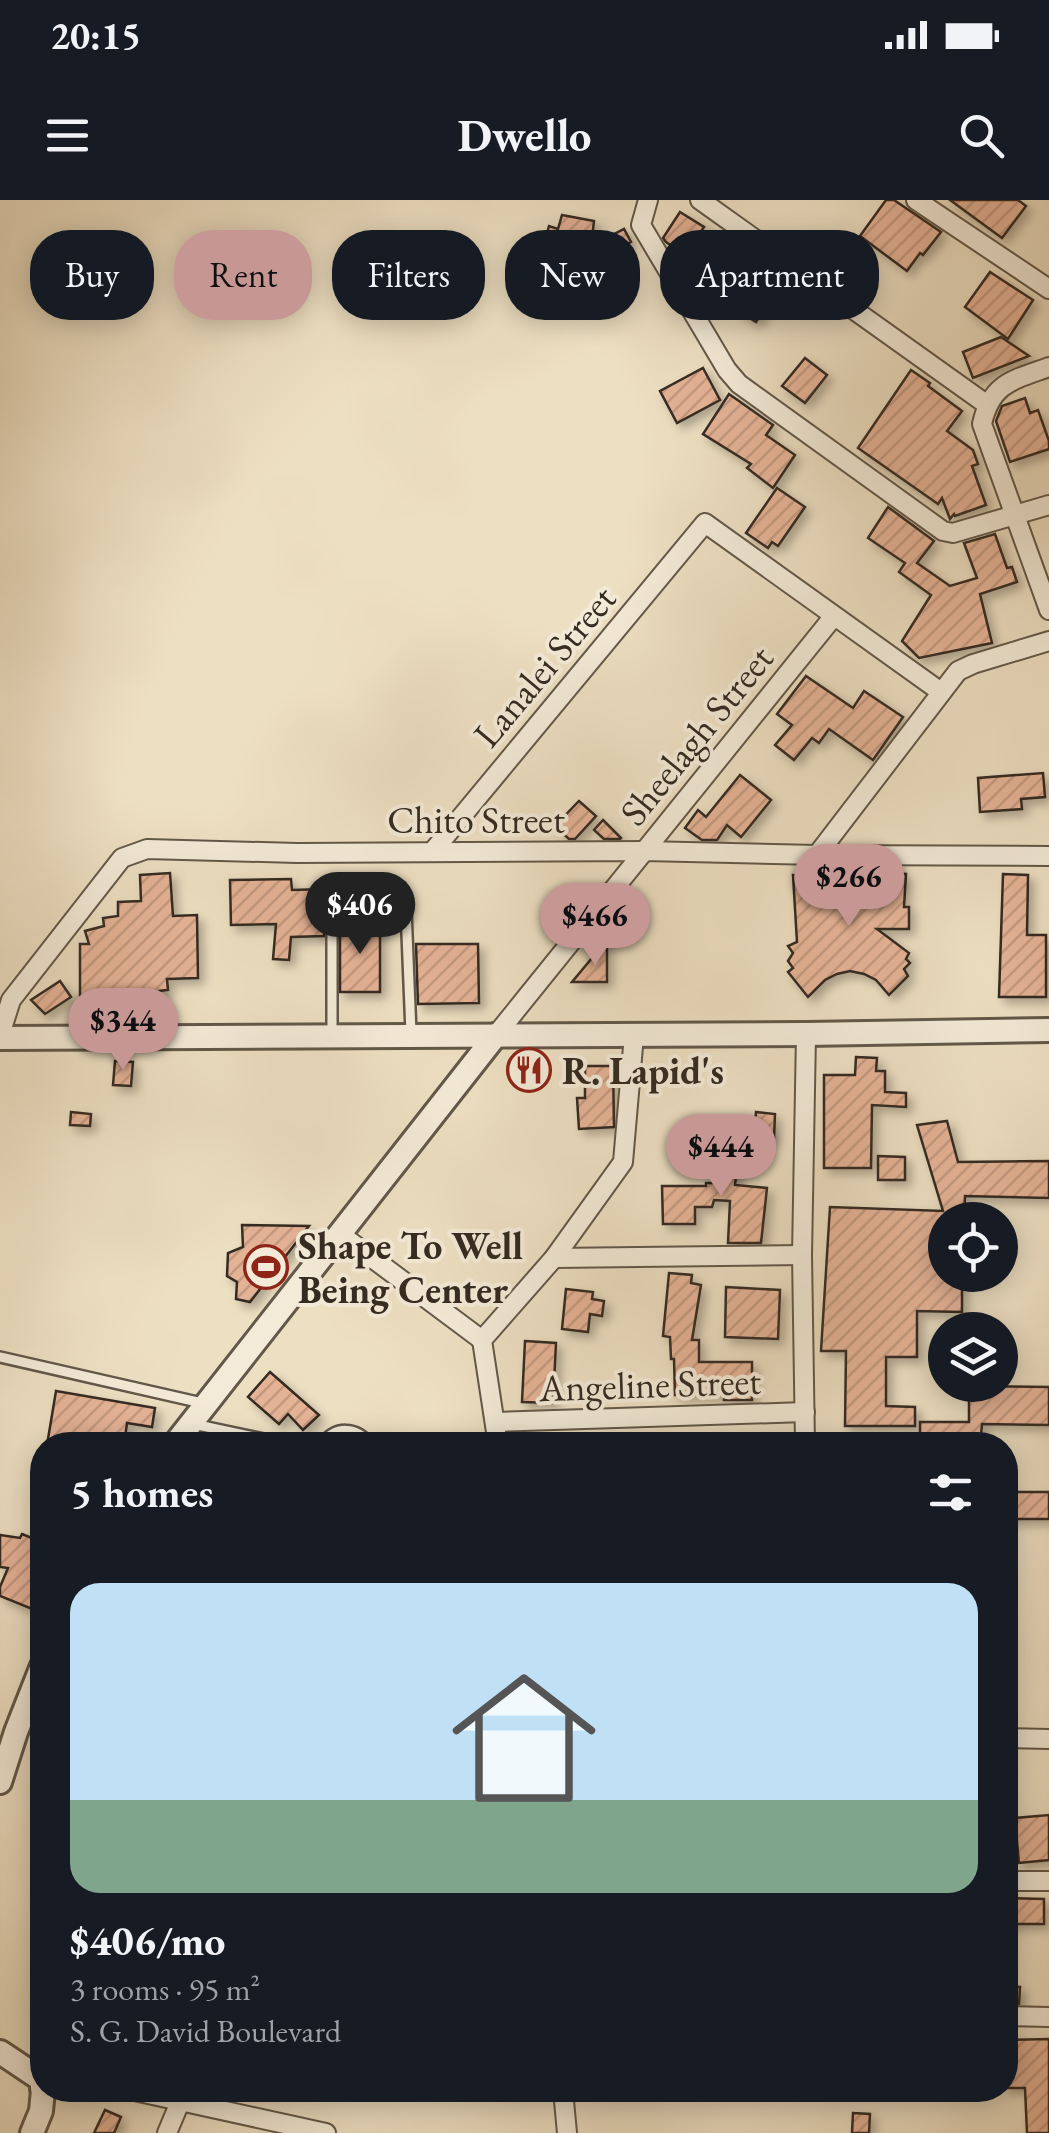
<!DOCTYPE html>
<meta charset="utf-8">
<style>
:root{--surface:#171b24;--page:#20242c;--text:#f1f3f6;--muted:#9ea1a6;--accent:#c59692}
body{margin:0;font-family:"EB Garamond",serif;background:var(--page);color:var(--text);height:100vh;display:flex;flex-direction:column;font-size:38px;white-space:nowrap}
*{box-sizing:border-box;margin:0}
p{font-size:32px;color:var(--muted)}
.icon{flex:none;width:55px;height:55px;fill:none;stroke:currentColor;stroke-width:2;stroke-linecap:round;stroke-linejoin:round}
.map{position:relative;flex:1;overflow:hidden}
.sheet{position:absolute;left:30px;top:1232px;width:988px;height:670px;display:flex;flex-direction:column;background:var(--surface);border-radius:40px;box-shadow:0 5px 25px #0003}
.sheet>*{flex:none}
.hud{position:absolute;left:30px;top:30px;width:990px;height:90px;display:flex;gap:20px}
.fabs{position:absolute;left:928px;top:1002px;display:grid;gap:20px}
.fabs a{display:grid;place-items:center;width:90px;height:90px;border-radius:50%;background:var(--surface);box-shadow:0 5px 25px #0003;font-size:50px}
.price{position:absolute;translate:-50% -85px;padding:0 22px;border-radius:35px;background:var(--accent);color:#111;font-size:32px;line-height:65px;filter:drop-shadow(0 2px 5px #0008)}
.price::after{content:'';position:absolute;left:50%;top:60px;width:30px;height:22px;margin-left:-15px;background:inherit;clip-path:polygon(0 0,100% 0,50% 100%)}
.price.selected{background:#222;color:#fff}
ul{padding:0;list-style:none}
li{display:grid;align-content:center;gap:20px;height:530px;padding:0 40px}
li span{display:grid;place-items:center;height:310px;border-radius:30px;color:#555}
li>.icon{margin-inline-start:auto}
span .icon{width:180px;height:180px;fill:#fffc;stroke-width:1}
li b{font-size:42px}
h2{display:flex;justify-content:space-between;align-items:center;height:120px;padding:0 40px;font-size:42px}
.pill{padding:0 35px;border-radius:40px;background:var(--surface);box-shadow:0 5px 25px #0003;font-size:35px;line-height:90px}
.pill.selected{background:var(--accent);color:#111}
.status{display:flex;justify-content:space-between;align-items:center;height:70px;padding:0 50px;background:var(--surface);direction:ltr}
.status svg{height:28px;fill:currentColor}
header{display:flex;justify-content:space-between;align-items:center;height:130px;padding:0 40px;background:var(--surface);font-size:45px;font-weight:700}
.map>svg:first-child{display:block}
</style>
<div class="status"><b>20:15</b><svg viewBox="0 0 49 12"><path d="M0 12V9h3v3zM5 12V6h3v6zM10 12V3h3v9zM15 12V0h3v12zM26 1h20v11H26zM47 4h2v5h-2z"/></svg></div>
<header><svg class="icon" aria-label="menu" viewBox="0 0 24 24"><path d="M4 6h16M4 12h16M4 18h16"/></svg>Dwello<svg class="icon" aria-label="search" viewBox="0 0 24 24"><circle cx="10" cy="10" r="6"/><path d="M15 15l6 6"/></svg></header>
<div class="map">
<svg width="1049" height="1933" viewBox="0 0 1049 1933">
<defs>
<pattern id="building-hatch" width="6" height="6" patternUnits="userSpaceOnUse" patternTransform="scale(2.5)"><rect width="6" height="6" fill="#e4b295"/><path d="M-1 1l2-2M0 6l6-6M5 7l2-2" fill="none" stroke="#c49980"/></pattern>
<filter id="shadow"><feDropShadow dx="5.5" dy="5.5" stdDeviation="5" flood-color="#0004"/></filter>
</defs>
<rect width="100%" height="100%" fill="#eddfc2"/>
<filter id="stains"><feTurbulence type="fractalNoise" baseFrequency=".002" numOctaves="4"/><feColorMatrix values="0 0 0 0 .2 0 0 0 0 .09 0 0 0 0 .02 0 0 0 .5 -.17"/></filter>
<radialGradient id="worn" r=".72"><stop offset=".6" stop-color="#630" stop-opacity="0"/><stop offset="1" stop-color="#630" stop-opacity=".3"/></radialGradient>
<g fill="url(#building-hatch)" stroke="#342b21" stroke-width="2.5" filter="url(#shadow)">
<path d="M886 0H894L941 32 923 55 920 53 907 71 860 36Z"/>
<path d="M950 0H1018L1026 6 1002 38Z"/>
<path d="M680 12 704 27 686 55 666 42 663 38Z"/>
<path d="M562 15 594 21 591 46 624 29 631 42 596 59 581 51 580 54 571 49 566 56 545 41 549 26 558 29Z"/>
<path d="M731 51 760 71 766 62 786 77 756 122 740 112 744 105 716 87 726 71 720 68Z"/>
<path d="M990 72 1033 100 1008 139 965 107Z"/>
<path d="M540 76 546 88 520 101 514 88Z"/>
<path d="M1001 137 1029 156 973 178 963 152Z"/>
<path d="M805 158 827 175 805 203 782 186Z"/>
<path d="M703 168 720 200 677 223 660 191Z"/>
<path d="M911 170 930 183 928 186 962 211 947 231 973 250 978 264 972 266 986 305 955 316 954 314 950 319 942 298 938 304 858 248Z"/>
<path d="M729 194 773 225 766 235 795 255 773 288 747 268 751 264 703 234Z"/>
<path d="M1025 198 1030 213 1038 210 1049 241V249L1010 262 996 221 1002 206Z"/>
<path d="M777 288 805 307 778 346 772 342 768 348 746 333Z"/>
<path d="M888 307 934 341 917 363 950 386 977 378 964 343 995 334 1007 368 1012 367 1017 382 980 394 992 443 919 458 902 441 931 395 899 372 905 363 868 338Z"/>
<path d="M806 476 853 508 864 491 903 517 873 560 829 529 819 543 812 538 794 560 775 545 792 525 777 514Z"/>
<path d="M1043 573 1045 597 1021 599 1022 609 980 612 978 578Z"/>
<path d="M740 575 771 600 741 637 727 625 717 640H702L685 628 698 610 706 617Z"/>
<path d="M579 601 596 616 575 639H569L555 626Z"/>
<path d="M603 620 621 638 620 639H604L594 630Z"/>
<path d="M869 672 906 674 904 707H909V729H877L909 753 906 759 910 763 904 769 908 776 889 795 876 780 864 774 850 771 837 774 825 780 808 797 788 772 793 768 788 761 793 753 788 746 797 742 793 675 868 676Z"/>
<path d="M170 673 173 716 197 715 198 778 167 779 168 790 159 791 158 800 80 799V744H89L85 731 104 726 103 718 118 716V702L141 701 140 675Z"/>
<path d="M1003 674 1028 675 1027 735H1046V797H999Z"/>
<path d="M291 679 292 690 325 689 324 736 291 737 289 760 273 759 276 724 231 725 230 680Z"/>
<path d="M340 722 380 723V792H340Z"/>
<path d="M607 740V782H572Z"/>
<path d="M416 744H478L479 803 418 804Z"/>
<path d="M60 781 71 797 45 814 31 800Z"/>
<path d="M856 857 877 858 876 871H885V892L906 893V907L872 905 871 968H824V875H855Z"/>
<path d="M115 861 133 862 131 886 113 885Z"/>
<path d="M585 866H613L614 927 579 929 577 898H585Z"/>
<path d="M71 912 91 914 90 926 70 925Z"/>
<path d="M756 912 775 914 774 938 754 936Z"/>
<path d="M947 921 958 962 1049 961V998L965 996 964 1020H945V1039H940L938 1071 945 1072V1075H962V1112L917 1111V1157H886V1206L915 1207V1226H845L846 1151H821L830 1007 943 1011 917 925Z"/>
<path d="M724 934 741 936 735 985 767 988 761 1043H728L730 1001 714 1000 712 1007H695V1024H663L662 986H706V983H718Z"/>
<path d="M878 956 905 957V980H878Z"/>
<path d="M242 1025 309 1026 250 1102 236 1099 237 1082 227 1076 228 1053 243 1047Z"/>
<path d="M669 1073 692 1075 691 1083 701 1085 692 1140H699V1162H752V1200H724V1195H675L674 1159H671L670 1137 663 1136Z"/>
<path d="M726 1087 780 1090 778 1139 725 1137Z"/>
<path d="M566 1089 593 1092 592 1099 604 1101 602 1116 590 1114 588 1132 562 1129Z"/>
<path d="M525 1141 556 1143 553 1203 522 1202Z"/>
<path d="M270 1172 319 1215 303 1230 288 1214 279 1224 248 1197Z"/>
<path d="M969 1186 1049 1187V1225L982 1224 980 1245H920V1222H969Z"/>
<path d="M56 1191 155 1208 152 1227 127 1223 124 1245H47Z"/>
<rect x="1005" y="1292" width="44" height="27"/>
<path d="M22 1334 42 1342V1413L0 1396V1387L8 1368 0 1367V1335L20 1338Z"/>
<path d="M1049 1615V1660L1019 1663 1015 1618Z"/>
<path d="M1005 1698 1044 1699V1724H1005Z"/>
<path d="M1005 1786 1020 1787 1019 1804 1005 1803Z"/>
<path d="M1049 1839V1933H1027L1025 1888H1005V1840Z"/>
<path d="M105 1910 121 1917 114 1933H94Z"/>
<path d="M853 1913 870 1914 869 1933H852Z"/>
</g>
<g fill="none" stroke-linecap="round" stroke-linejoin="round">
<g stroke="#625849" stroke-width="14">
<g id="service">
<path d="M332 835V718L337 705C354 696 392 694 406 709L411 833"/>
<path d="M0 1157 202 1203"/>
<path d="M193 1224 292 1245"/>
<path d="M321 1245C335 1225 357 1226 371 1245"/>
</g>
</g>
<g stroke="#625849" stroke-width="22">
<g id="minor">
<path d="M648 0 641 25 727 170 739 184 943 331 953 333 1049 305"/>
<path d="M700 0 986 204"/>
<path d="M916 0 1049 89"/>
<path d="M1049 167C1013 180 991 183 982 224L1049 410"/>
<path d="M433 651 705 323 941 492"/>
<path d="M817 655 958 471 973 464 1049 441"/>
<path d="M0 835 11 800 122 658 147 649 297 653 644 651 817 655 1049 656"/>
<path d="M496 835 834 416"/>
<path d="M340 1034 482 1140"/>
<path d="M554 1058 802 1055"/>
<path d="M496 1222 805 1212"/>
<path d="M498 1245 482 1140 554 1058 623 962 634 835"/>
<path d="M805 1245 802 1055 806 834"/>
<path d="M1005 1538 1049 1539"/>
<path d="M1005 1681H1049"/>
<path d="M1005 1816 1049 1817"/>
<path d="M130 1890 326 1933"/>
<path d="M563 1890 567 1933"/>
<path d="M167 1933 180 1902"/>
</g>
</g>
<g stroke="#625849" stroke-width="28">
<g id="tertiary">
<path d="M0 838 806 834 1049 830"/>
<path d="M174 1245 496 835"/>
<path d="M0 1582 16 1532 42 1466"/>
<path d="M0 1852 42 1880V1888"/>
<path d="M32 1933 41 1911 43 1890"/>
</g>
</g>
<use href="#service" stroke="#f3ead7" stroke-width="9"/>
<use href="#minor" stroke="#f3ead7" stroke-width="18"/>
<use href="#tertiary" stroke="#f3ead7" stroke-width="22"/>
</g>
<defs>
<g id="restaurant-ring" transform="scale(2.25)"><circle r="9.5" fill="#f3ead7" stroke="#8f2418" stroke-width="1.5"/><path d="M-5-6h1v4h1v-4h1v4h1v-4h1v5L-1.5 .5V6h-2V.5L-5-1ZM5-6V6H3V1.5H1.5Q1.5-4 5-6Z" fill="#8f2418"/></g>
<g id="stadium-ring" transform="scale(2.25)"><circle r="9.5" fill="#f3ead7" stroke="#8f2418" stroke-width="1.5"/><path d="M0-5a6.5 5 0 1 0 0 10a6.5 5 0 1 0 0-10ZM-3.5-1.8h7v3.6h-7Z" fill="#8f2418"/></g>
</defs>
<g fill-rule="evenodd">
<use href="#restaurant-ring" x="529" y="870"/>
<use href="#stadium-ring" x="266" y="1067"/>
</g>
<g text-anchor="middle" dominant-baseline="central" stroke-width="8" stroke-linejoin="round" paint-order="stroke">
<g font-size="38" fill="#342b21" stroke="#f3ead7">
<text transform="translate(544 466) rotate(-50)">Lanalei Street</text>
<text transform="translate(696 535) rotate(-51)">Sheelagh Street</text>
<text x="476" y="619">Chito Street</text>
<text transform="translate(650 1184) rotate(-2)">Angeline Street</text>
</g>
<g font-size="38" font-weight="bold" fill="#342b21" stroke="#f3ead7" text-anchor="start">
<text x="562" y="870">R. Lapid's</text>
<text x="298" y="1045">Shape To Well<tspan x="298" dy="44">Being Center</tspan></text>
</g>
</g>
<rect width="100%" height="100%" filter="url(#stains)"/>
<rect width="100%" height="100%" fill="url(#worn)"/>
</svg>
<div class="fabs">
<a><svg class="icon" aria-label="locate" viewBox="0 0 24 24"><circle cx="12" cy="12" r="6"/><path d="M12 2v4M12 18v4M2 12h4M18 12h4"/></svg></a>
<a><svg class="icon" aria-label="layers" viewBox="0 0 24 24"><path d="M12 4l9 5-9 5-9-5zM3 14l9 5 9-5"/></svg></a>
</div>
<b class="price" style="left:849px;top:729px">$266</b>
<b class="price selected" style="left:360px;top:757px">$406</b>
<b class="price" style="left:595px;top:768px">$466</b>
<b class="price" style="left:123px;top:873px">$344</b>
<b class="price" style="left:721px;top:999px">$444</b>
<div class="hud">
<a class="pill">Buy</a>
<a class="pill selected">Rent</a>
<a class="pill">Filters</a>
<a class="pill">New</a>
<a class="pill">Apartment</a>
</div>
<section class="sheet">
<h2>5 homes<svg class="icon" aria-label="filters" viewBox="0 0 24 24"><path d="M4 7h16M4 17h16"/><circle cx="9" cy="7" r="2"/><circle cx="15" cy="17" r="2"/></svg></h2>
<ul>
<li><span style="background:linear-gradient(#bfe0f5 70%,#7fa58c 0)"><svg class="icon" aria-label="home" viewBox="0 0 24 24"><path d="M3 11l9-7 9 7M6 9v11h12V9"/></svg></span><div><b>$406/mo</b><p>3 rooms · 95 m²</p><p>S. G. David Boulevard</p></div></li>
</ul>
</section>
</div>
